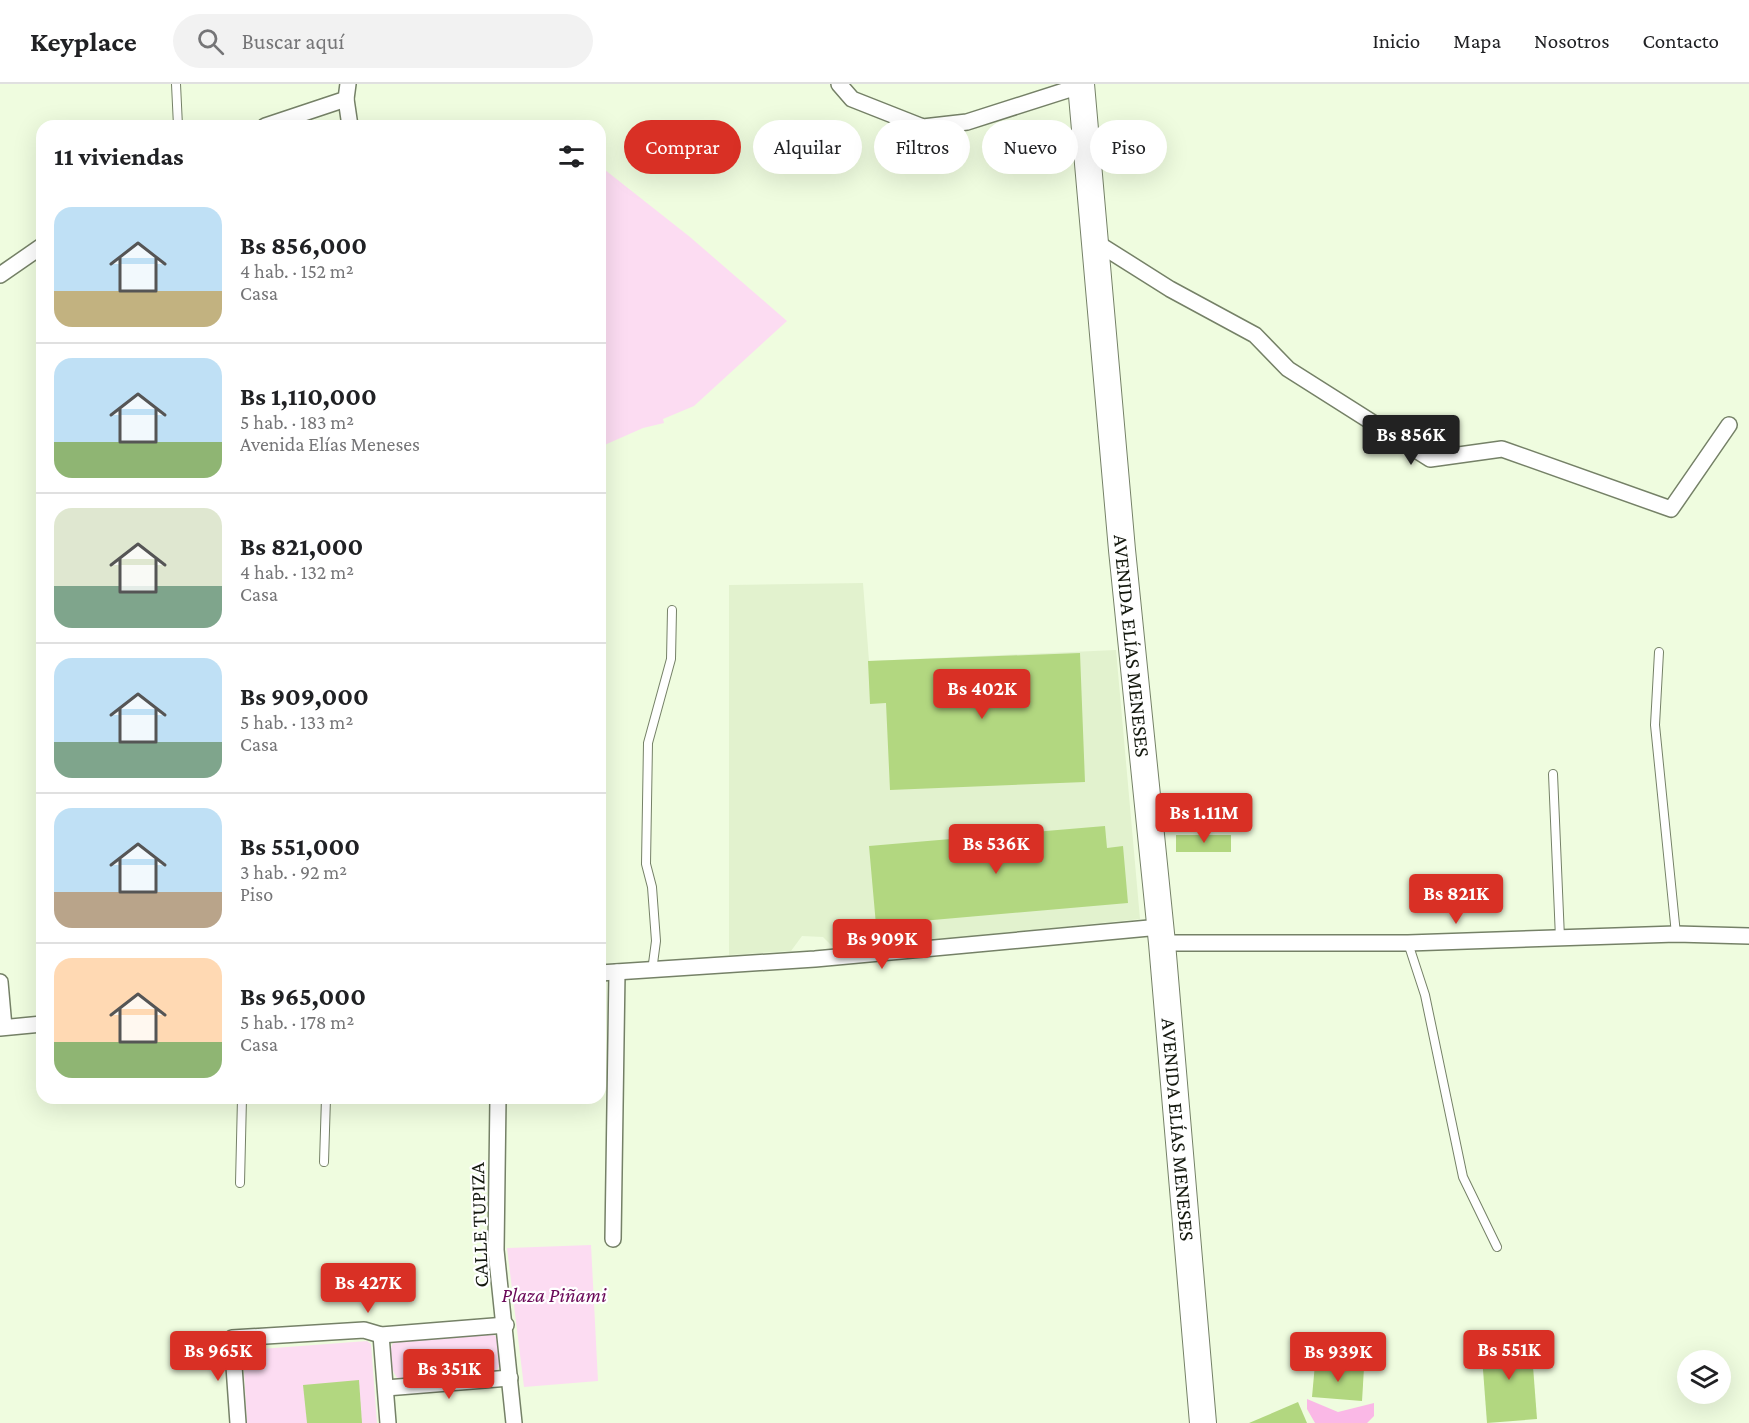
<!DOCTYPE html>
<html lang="es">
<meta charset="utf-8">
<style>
:root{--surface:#fff;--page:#f2f2f2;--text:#202124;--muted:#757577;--line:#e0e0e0;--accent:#d93025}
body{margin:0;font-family:"Crimson Pro",serif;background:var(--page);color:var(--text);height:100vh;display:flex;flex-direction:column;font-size:22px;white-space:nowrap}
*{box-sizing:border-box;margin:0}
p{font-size:20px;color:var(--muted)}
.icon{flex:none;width:33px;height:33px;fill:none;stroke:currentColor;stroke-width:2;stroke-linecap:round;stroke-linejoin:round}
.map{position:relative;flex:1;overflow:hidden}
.panel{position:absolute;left:36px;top:36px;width:570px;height:984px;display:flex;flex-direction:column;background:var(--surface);border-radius:18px;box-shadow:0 6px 24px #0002}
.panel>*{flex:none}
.guide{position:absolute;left:624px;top:36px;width:570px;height:54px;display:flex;gap:12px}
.buttons{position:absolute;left:1677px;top:1266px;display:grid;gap:12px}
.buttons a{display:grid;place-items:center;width:54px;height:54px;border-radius:50%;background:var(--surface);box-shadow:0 6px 24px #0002;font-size:30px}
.price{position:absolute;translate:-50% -51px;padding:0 14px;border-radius:6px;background:var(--accent);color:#fff;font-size:20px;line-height:39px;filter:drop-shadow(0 2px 3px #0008)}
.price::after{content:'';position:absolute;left:50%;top:36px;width:18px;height:14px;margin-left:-9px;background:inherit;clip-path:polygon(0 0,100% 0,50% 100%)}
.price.on{background:#222;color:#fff}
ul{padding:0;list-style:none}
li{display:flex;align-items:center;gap:18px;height:150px;padding:0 18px}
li+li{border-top:2px solid var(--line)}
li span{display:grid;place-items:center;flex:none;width:168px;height:120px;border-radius:18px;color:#555}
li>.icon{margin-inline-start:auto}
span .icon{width:72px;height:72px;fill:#fffc;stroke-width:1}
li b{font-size:26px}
h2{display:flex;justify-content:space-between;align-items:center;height:72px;padding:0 18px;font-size:26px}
.tag{padding:0 21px;border-radius:27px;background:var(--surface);box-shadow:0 6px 24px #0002;font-size:21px;line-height:54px}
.tag.on{background:var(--accent);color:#fff}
header{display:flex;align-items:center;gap:36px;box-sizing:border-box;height:84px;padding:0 30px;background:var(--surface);border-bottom:2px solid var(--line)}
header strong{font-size:28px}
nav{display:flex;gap:33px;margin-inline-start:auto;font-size:21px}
.search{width:420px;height:54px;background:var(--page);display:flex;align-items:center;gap:15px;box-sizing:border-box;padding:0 21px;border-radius:33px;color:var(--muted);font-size:22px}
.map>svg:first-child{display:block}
</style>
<header>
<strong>Keyplace</strong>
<div class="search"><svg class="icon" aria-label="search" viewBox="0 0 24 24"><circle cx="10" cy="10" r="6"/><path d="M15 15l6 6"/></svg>Buscar aquí</div>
<nav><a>Inicio</a><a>Mapa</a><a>Nosotros</a><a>Contacto</a></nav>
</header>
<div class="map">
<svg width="1749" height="1339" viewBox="0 0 1749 1339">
<rect width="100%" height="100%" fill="#effcdf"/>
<path fill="#e2f2ce" d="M863 499 869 577 1116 566 1140 835 836 866 823 853 802 852 791 867 729 871V501Z"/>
<g fill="#fcdcf2">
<path d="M600 82 690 153 787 237 694 322 663 335 664 339 643 344 600 363Z"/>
<path d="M591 1161 598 1297 524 1303 507 1164Z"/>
<path d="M491 1249 498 1254 500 1280 496 1288 400 1297C390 1288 386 1267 395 1256Z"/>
<path d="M367 1257 371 1260 377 1339H247L243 1270 248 1266Z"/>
</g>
<path fill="#fab8e6" d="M1307 1315 1338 1328 1374 1319V1332L1367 1339H1315L1307 1325Z"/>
<g fill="#b2d780">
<path d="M1080 569 1085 698 890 706 886 619 870 620 868 577Z"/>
<path d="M1105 742 1107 764 1123 762 1128 819 876 841 869 762Z"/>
<rect x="1176" y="751" width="55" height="17"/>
<path d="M1531 1256 1537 1335 1487 1339 1481 1259Z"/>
<path d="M1315 1280 1364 1284 1362 1317 1312 1313Z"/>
<path d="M359 1296 362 1339H307L303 1301Z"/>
<path d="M1298 1318 1307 1339H1249Z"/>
</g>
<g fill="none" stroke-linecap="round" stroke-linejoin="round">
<g stroke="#758167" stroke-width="10">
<g id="service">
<path d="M176 0 178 42"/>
<path d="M1659 568 1655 641 1676 850"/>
<path d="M1553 690 1560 854"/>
<path d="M1408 859 1425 911 1463 1093 1497 1163"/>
<path d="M652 887 656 857 652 803 646 780 648 659 671 575 672 526"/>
<path d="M324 1078 326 1014"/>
<path d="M240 1099 242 1014"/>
</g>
</g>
<g stroke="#758167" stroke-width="18">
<g id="minor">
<path d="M839 0 852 15 923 43 967 38 1086 0"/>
<path d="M346 15 350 42"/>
<path d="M265 42 346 15 348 0"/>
<path d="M1094 157 1170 205 1255 251 1288 285 1430 375 1502 365 1671 425 1729 341"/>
<path d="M0 191 42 162"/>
<path d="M1162 859H1408L1676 850 1749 852"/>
<path d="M600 889 815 875 1160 843"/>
<path d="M0 898 4 943"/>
<path d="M0 944 42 940"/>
<path d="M498 1014 496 1166 514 1339"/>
<path d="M613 1155 617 888"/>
<path d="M381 1251 388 1339"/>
<path d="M386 1304 510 1294"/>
<path d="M238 1339 232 1254 364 1246 381 1251 506 1241"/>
</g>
</g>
<g stroke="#758167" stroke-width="28">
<g id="primary">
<path id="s1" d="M1081 0 1122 466 1162 859 1203 1339"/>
</g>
</g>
<use href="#service" stroke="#fff" stroke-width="8"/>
<use href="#minor" stroke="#fff" stroke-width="15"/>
<use href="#primary" stroke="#fff" stroke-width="26"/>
</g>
<g text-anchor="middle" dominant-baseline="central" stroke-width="4.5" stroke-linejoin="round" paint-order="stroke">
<g font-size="21" fill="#14180e" stroke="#fff">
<text stroke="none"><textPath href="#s1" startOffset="564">AVENIDA ELÍAS MENESES</textPath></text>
<text stroke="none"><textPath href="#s1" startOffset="1050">AVENIDA ELÍAS MENESES</textPath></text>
<text transform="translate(479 1141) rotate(-92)">CALLE TUPIZA</text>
</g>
<g font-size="21" font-style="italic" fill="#6a0958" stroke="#fff">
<text x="554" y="1211">Plaza Piñami</text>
</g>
</g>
</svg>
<div class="buttons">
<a><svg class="icon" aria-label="layers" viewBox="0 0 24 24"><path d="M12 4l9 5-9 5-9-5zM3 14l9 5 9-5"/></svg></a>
</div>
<b class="price on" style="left:1411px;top:382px">Bs 856K</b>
<b class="price" style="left:982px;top:636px">Bs 402K</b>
<b class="price" style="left:1204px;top:760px">Bs 1.11M</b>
<b class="price" style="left:996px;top:791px">Bs 536K</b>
<b class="price" style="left:1456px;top:841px">Bs 821K</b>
<b class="price" style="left:882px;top:886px">Bs 909K</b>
<b class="price" style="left:368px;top:1230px">Bs 427K</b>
<b class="price" style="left:1509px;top:1297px">Bs 551K</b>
<b class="price" style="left:218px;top:1298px">Bs 965K</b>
<b class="price" style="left:1338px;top:1299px">Bs 939K</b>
<b class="price" style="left:449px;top:1316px">Bs 351K</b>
<div class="guide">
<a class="tag on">Comprar</a>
<a class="tag">Alquilar</a>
<a class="tag">Filtros</a>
<a class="tag">Nuevo</a>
<a class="tag">Piso</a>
</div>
<section class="panel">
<h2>11 viviendas<svg class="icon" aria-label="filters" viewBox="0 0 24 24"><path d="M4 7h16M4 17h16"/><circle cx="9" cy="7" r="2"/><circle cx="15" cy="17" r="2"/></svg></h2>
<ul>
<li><span style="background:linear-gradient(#bfe0f5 70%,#c2b280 0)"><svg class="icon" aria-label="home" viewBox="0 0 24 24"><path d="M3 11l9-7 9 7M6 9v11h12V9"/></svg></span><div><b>Bs 856,000</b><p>4 hab. · 152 m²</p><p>Casa</p></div></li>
<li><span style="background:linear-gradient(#bfe0f5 70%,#8fb573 0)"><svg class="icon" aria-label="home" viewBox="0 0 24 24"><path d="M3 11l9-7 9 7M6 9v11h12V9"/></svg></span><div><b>Bs 1,110,000</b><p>5 hab. · 183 m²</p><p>Avenida Elías Meneses</p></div></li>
<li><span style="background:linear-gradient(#dfe7d0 65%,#7fa58c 0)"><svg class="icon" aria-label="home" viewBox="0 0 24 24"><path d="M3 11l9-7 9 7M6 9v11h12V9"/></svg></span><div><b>Bs 821,000</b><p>4 hab. · 132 m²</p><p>Casa</p></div></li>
<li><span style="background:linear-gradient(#bfe0f5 70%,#7fa58c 0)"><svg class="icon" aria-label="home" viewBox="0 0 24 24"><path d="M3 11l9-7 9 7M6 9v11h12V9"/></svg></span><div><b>Bs 909,000</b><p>5 hab. · 133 m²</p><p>Casa</p></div></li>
<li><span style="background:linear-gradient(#bfe0f5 70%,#b9a48a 0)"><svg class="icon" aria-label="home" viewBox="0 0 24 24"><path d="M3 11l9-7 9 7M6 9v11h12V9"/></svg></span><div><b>Bs 551,000</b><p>3 hab. · 92 m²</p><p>Piso</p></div></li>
<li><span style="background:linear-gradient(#ffd9b3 70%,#8fb573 0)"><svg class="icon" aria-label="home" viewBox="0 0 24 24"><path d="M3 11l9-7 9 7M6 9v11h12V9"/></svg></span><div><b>Bs 965,000</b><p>5 hab. · 178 m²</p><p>Casa</p></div></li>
</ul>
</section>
</div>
